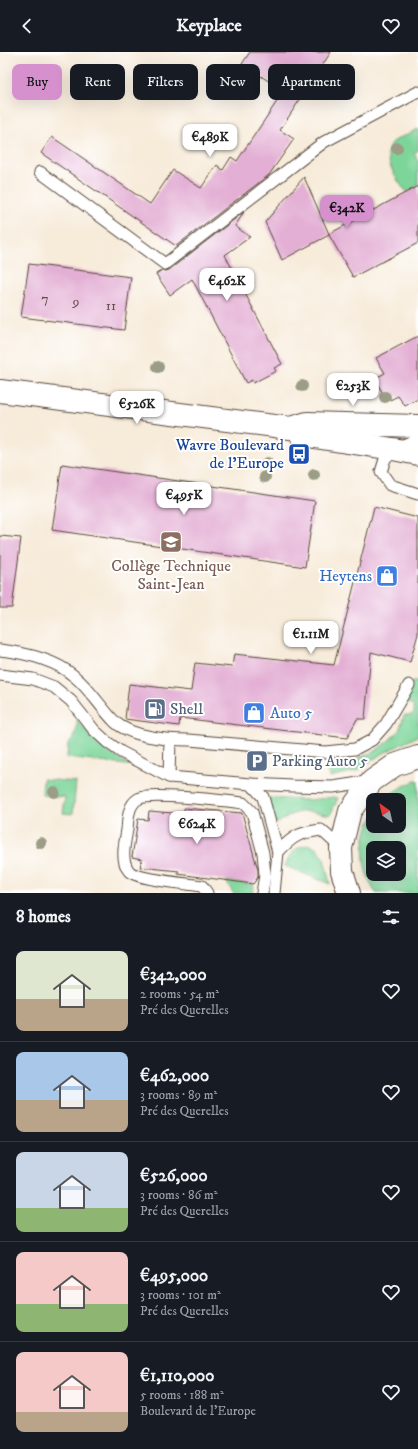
<!DOCTYPE html>
<meta charset="utf-8">
<style>
:root{--surface:#171b24;--page:#242831;--text:#f1f3f6;--muted:#9ea1a6;--line:#363941;--accent:#d690ce}
body{margin:0;font-family:"IM FELL DW Pica",serif;background:var(--page);color:var(--text);height:100vh;display:flex;flex-direction:column;font-size:15px;white-space:nowrap}
*{box-sizing:border-box;margin:0}
p{font-size:13px;color:var(--muted)}
.icon{flex:none;width:22px;height:22px;fill:none;stroke:currentColor;stroke-width:2;stroke-linecap:round;stroke-linejoin:round}
.map{position:relative;height:841px;overflow:hidden}
.drawer{display:flex;flex-direction:column;background:var(--surface);flex:1}
.drawer>*{flex:none}
.guide{position:absolute;left:12px;top:12px;width:394px;height:36px;display:flex;gap:8px}
.needle{width:26px;rotate:326deg}
.controls{position:absolute;left:366px;top:741px;display:grid;gap:8px}
.controls a{display:grid;place-items:center;width:40px;height:40px;border-radius:8px;background:var(--surface);box-shadow:0 4px 16px #0002;font-size:20px}
.price{position:absolute;translate:-50% -34px;padding:0 9px;border-radius:8px;background:#fff;color:#222;font-size:13px;line-height:26px;filter:drop-shadow(0 1px 2px #0008)}
.price::after{content:'';position:absolute;left:50%;top:24px;width:12px;height:9px;margin-left:-6px;background:inherit;clip-path:polygon(0 0,100% 0,50% 100%)}
.price.active{background:var(--accent);color:#111}
ul{padding:0;list-style:none}
li{display:flex;align-items:center;gap:12px;height:100px;padding:0 16px}
li+li{border-top:1px solid var(--line)}
li span{display:grid;place-items:center;flex:none;width:112px;height:80px;border-radius:8px;color:#555}
li>.icon{margin-inline-start:auto}
span .icon{width:48px;height:48px;fill:#fffc;stroke-width:1}
li b{font-size:17px}
h2{display:flex;justify-content:space-between;align-items:center;height:48px;padding:0 16px;font-size:17px}
.pill{padding:0 14px;border-radius:8px;background:var(--surface);box-shadow:0 4px 16px #0002;font-size:14px;line-height:36px}
.pill.active{background:var(--accent);color:#111}
header{display:flex;justify-content:space-between;align-items:center;height:52px;padding:0 16px;background:var(--surface);font-size:18px;font-weight:800}
.map>svg:first-child{display:block}
</style>
<header><svg class="icon" aria-label="back" viewBox="0 0 24 24"><path d="M15 5l-7 7 7 7"/></svg>Keyplace<svg class="icon" aria-label="heart" viewBox="0 0 24 24"><path d="M12 20l-8-8c-3-5 5-10 8-4 3-6 11-1 8 4z"/></svg></header>
<div class="map">
<svg width="418" height="841" viewBox="0 0 418 841">
<rect width="100%" height="100%" fill="#fff"/>
<filter id="ink" filterUnits="userSpaceOnUse"><feTurbulence type="fractalNoise" baseFrequency=".025" numOctaves="2"/><feDisplacementMap in="SourceGraphic" scale="8" xChannelSelector="R" yChannelSelector="G"/><feConvolveMatrix kernelMatrix="1 2 1 2 8 2 1 2 1" color-interpolation-filters="sRGB"/></filter>
<filter id="wash" filterUnits="userSpaceOnUse"><feTurbulence type="fractalNoise" baseFrequency=".012" numOctaves="4" result="noise"/><feDisplacementMap in="SourceGraphic" scale="16" xChannelSelector="R" yChannelSelector="G"/><feGaussianBlur stdDeviation="0.9" result="paint"/><feColorMatrix in="noise" values="0 0 0 0 0 0 0 0 0 0 0 0 0 0 0 0 0 1.4 0 .05"/><feComposite in="paint" operator="in"/></filter>
<g filter="url(#wash)">
<rect width="100%" height="100%" fill="#f7ebd9"/>
<g fill="#7dd59a" stroke="#5c805c" fill-rule="evenodd">
<path d="M418 77V99L414 101 418 109V134L407 140C398 132 379 101 393 90 400 85 410 81 418 77Z"/>
<path d="M412 630H418V684L380 703 356 719 329 725V711L356 707 374 700 387 690 399 679 404 663H411L414 660V654L407 650Z"/>
<path d="M77 667C95 691 106 702 134 714L67 706 68 691C77 685 77 677 77 667Z"/>
<path d="M43 727 76 730 73 762 63 761 65 745 42 743Z"/>
<path d="M418 728V841H376C361 819 359 788 373 764V774H399V748H385C394 738 405 733 418 728ZM373 796H399V822H373Z"/>
<path d="M334 745 338 746 330 763C304 757 299 757 276 772L269 746 310 748Z"/>
<path d="M310 793 318 797 324 807 330 832 285 814C291 801 294 794 310 793Z"/>
<path d="M226 829 253 832V841H233Z"/>
</g>
<g id="blocks">
<g fill="#e3afd4">
<path d="M250 0H331L280 78 294 87 269 123 176 194 41 101 52 85 150 152 173 118 201 136 217 113 223 118 231 105 237 109 284 39 242 12Z"/>
<path d="M304 125 329 182 418 134V191L353 225 329 183 282 208 265 170Z"/>
<path d="M244 160 235 174 250 185 225 203 282 312 274 316 276 319 253 331 252 328 246 331 192 227 170 243 156 222 162 218 166 219 169 218Z"/>
<path d="M29 212 131 225 124 278 21 265Z"/>
<path d="M418 284V347L405 354 398 344 388 349 374 327 385 321 376 306Z"/>
<path d="M62 412 315 449 305 515 52 478Z"/>
<path d="M374 455 418 466V582L410 610 371 600 365 667H357L347 686 180 666 179 674 125 667 129 632 191 639 195 611 232 615 234 602 334 613Z"/>
<path d="M0 484 21 486 12 556H0Z"/>
<path d="M184 756 242 761 258 818V825L253 832 178 822 179 819 140 815 142 807 132 805 138 767 148 768 149 759 184 762Z"/>
</g>
</g>
</g>
<g filter="url(#ink)">
<use href="#blocks" fill-opacity="0" stroke="#57473a" stroke-width="1"/>
<g fill="none" stroke-linecap="round" stroke-linejoin="round">
<g stroke="#57473a" stroke-width="13">
<g id="lane">
<path d="M40 120 165 212 324 90 418 40"/>
<path d="M418 387 393 397 385 407 381 420 390 433 418 442"/>
<path d="M0 598C26 601 54 607 74 624 90 637 101 656 115 670 131 685 168 688 189 688L325 700 355 697 372 688 386 672 409 633"/>
<path d="M0 623 33 627 54 635 71 649 94 678 107 690 121 700 169 725 251 732 293 734 333 735 372 729"/>
<path d="M169 725 170 688"/>
<path d="M251 732 263 745 278 800 274 841"/>
<path d="M278 800C294 783 299 781 321 778L341 796"/>
<path d="M207 841 202 834C189 832 135 827 129 819 120 808 125 790 127 778 128 767 128 753 138 747 149 740 226 749 243 751L252 760 263 801 265 823 262 841"/>
</g>
</g>
<g stroke="#57473a" stroke-width="24">
<g id="secondary">
<path d="M0 339 290 376 307 371 418 374"/>
<path d="M301 383 393 397 418 402"/>
</g>
</g>
<g stroke="#57473a" stroke-width="24">
<path id="highway" d="M349 841 342 819 341 796 350 759 372 729 395 713 418 705"/>
</g>
<use href="#lane" stroke="#fff" stroke-width="11"/>
<use href="#secondary" stroke="#fff" stroke-width="22"/>
<use href="#highway" stroke="#fff" stroke-width="22"/>
</g>
<g fill="#9b9d86">
<circle cx="397" cy="96" r="6"/>
<circle cx="158" cy="315" r="6"/>
<circle cx="302" cy="334" r="6"/>
<circle cx="385" cy="345" r="6"/>
<circle cx="267" cy="411" r="6"/>
<circle cx="314" cy="423" r="6"/>
<circle cx="265" cy="425" r="6"/>
<circle cx="54" cy="740" r="6"/>
<circle cx="41" cy="791" r="6"/>
</g>
</g>
<defs>
<g id="bus-square" transform="scale(1.15)"><rect x="-9" y="-9" width="18" height="18" rx="4" fill="#1a4fb4" stroke="#fff"/><path d="M-5-6H5V4H4V6H2V4H-2V6H-4V4H-5ZM-3.5-4V0h7V-4ZM-3.5 1.2v1.5H-2V1.2ZM2 1.2v1.5H3.5V1.2Z" fill="#fff"/></g>
<g id="school-square" transform="scale(1.15)"><rect x="-9" y="-9" width="18" height="18" rx="4" fill="#8d6e63" stroke="#fff"/><path d="M0-5L7-2L0 1L-7-2ZM-4 1L0 2.5L4 1V4Q0 6-4 4Z" fill="#fff"/></g>
<g id="shop-square" transform="scale(1.15)"><rect x="-9" y="-9" width="18" height="18" rx="4" fill="#3f7fe0" stroke="#fff"/><path d="M-5-2.5h2.3a2.7 3.5 0 0 1 5.4 0H5L5.5 6h-11ZM-1.5-2.5h3a1.5 2.3 0 0 0-3 0Z" fill="#fff"/></g>
<g id="fuel-square" transform="scale(1.15)"><rect x="-9" y="-9" width="18" height="18" rx="4" fill="#5c6f8a" stroke="#fff"/><path d="M-5.5-6h7V0h2V4h1.3V-2.5L3-4.5l.8-.8L6-3V5H2.5V1h-1V6h-7ZM-4.2-4.7v3.2H.2V-4.7Z" fill="#fff"/></g>
<g id="parking-square" transform="scale(1.15)"><rect x="-9" y="-9" width="18" height="18" rx="4" fill="#5c6f8a" stroke="#fff"/><path d="M-3.5-5.5H1a3.5 3.5 0 0 1 0 7H-1V5.5H-3.5ZM-1-3.4V-.6H.8a1.4 1.4 0 0 0 0-2.8Z" fill="#fff"/></g>
</defs>
<g fill-rule="evenodd">
<use href="#bus-square" x="299" y="402"/>
<use href="#school-square" x="171" y="490"/>
<use href="#shop-square" x="387" y="524"/>
<use href="#fuel-square" x="155" y="657"/>
<use href="#shop-square" x="254" y="661"/>
<use href="#parking-square" x="257" y="709"/>
</g>
<g text-anchor="middle" dominant-baseline="central" stroke-width="4" stroke-linejoin="round" paint-order="stroke">
<g font-size="14" fill="#654b4c">
<text x="45" y="247">7</text>
<text x="76" y="250">9</text>
<text x="111" y="254">11</text>
</g>
<g font-size="16" fill="#164399" stroke="#fff" text-anchor="end">
<text x="284" y="393">Wavre Boulevard<tspan x="284" dy="18">de l'Europe</tspan></text>
</g>
<g font-size="16" fill="#785e54" stroke="#fff">
<text x="171" y="514">Collège Technique<tspan x="171" dy="18">Saint-Jean</tspan></text>
</g>
<g font-size="16" fill="#366cbe" stroke="#fff" text-anchor="end">
<text x="372" y="524">Heytens</text>
<text x="270" y="661" text-anchor="start">Auto 5</text>
</g>
<g font-size="16" fill="#4e5e75" stroke="#fff" text-anchor="start">
<text x="170" y="657">Shell</text>
<text x="272" y="709">Parking Auto 5</text>
</g>
</g>
</svg>
<div class="controls">
<a><svg class="needle" viewBox="-14 -14 28 28"><path d="M0-13l5 13h-10z" fill="#e53935"/><path d="M0 13l5-13h-10z" fill="#9ea1a6"/></svg></a>
<a><svg class="icon" aria-label="layers" viewBox="0 0 24 24"><path d="M12 4l9 5-9 5-9-5zM3 14l9 5 9-5"/></svg></a>
</div>
<b class="price" style="left:210px;top:106px">€489K</b>
<b class="price active" style="left:347px;top:177px">€342K</b>
<b class="price" style="left:227px;top:250px">€462K</b>
<b class="price" style="left:353px;top:355px">€253K</b>
<b class="price" style="left:137px;top:373px">€526K</b>
<b class="price" style="left:184px;top:464px">€495K</b>
<b class="price" style="left:311px;top:603px">€1.11M</b>
<b class="price" style="left:197px;top:793px">€624K</b>
<div class="guide">
<a class="pill active">Buy</a>
<a class="pill">Rent</a>
<a class="pill">Filters</a>
<a class="pill">New</a>
<a class="pill">Apartment</a>
</div>
</div>
<section class="drawer">
<h2>8 homes<svg class="icon" aria-label="filters" viewBox="0 0 24 24"><path d="M4 7h16M4 17h16"/><circle cx="9" cy="7" r="2"/><circle cx="15" cy="17" r="2"/></svg></h2>
<ul>
<li><span style="background:linear-gradient(#dfe7d0 60%,#b9a48a 0)"><svg class="icon" aria-label="home" viewBox="0 0 24 24"><path d="M3 11l9-7 9 7M6 9v11h12V9"/></svg></span><div><b>€342,000</b><p>2 rooms · 54 m²</p><p>Pré des Querelles</p></div><svg class="icon" aria-label="heart" viewBox="0 0 24 24"><path d="M12 20l-8-8c-3-5 5-10 8-4 3-6 11-1 8 4z"/></svg></li>
<li><span style="background:linear-gradient(#a9c7e8 60%,#b9a48a 0)"><svg class="icon" aria-label="home" viewBox="0 0 24 24"><path d="M3 11l9-7 9 7M6 9v11h12V9"/></svg></span><div><b>€462,000</b><p>3 rooms · 89 m²</p><p>Pré des Querelles</p></div><svg class="icon" aria-label="heart" viewBox="0 0 24 24"><path d="M12 20l-8-8c-3-5 5-10 8-4 3-6 11-1 8 4z"/></svg></li>
<li><span style="background:linear-gradient(#c9d6e8 70%,#8fb573 0)"><svg class="icon" aria-label="home" viewBox="0 0 24 24"><path d="M3 11l9-7 9 7M6 9v11h12V9"/></svg></span><div><b>€526,000</b><p>3 rooms · 86 m²</p><p>Pré des Querelles</p></div><svg class="icon" aria-label="heart" viewBox="0 0 24 24"><path d="M12 20l-8-8c-3-5 5-10 8-4 3-6 11-1 8 4z"/></svg></li>
<li><span style="background:linear-gradient(#f6c9c9 65%,#8fb573 0)"><svg class="icon" aria-label="home" viewBox="0 0 24 24"><path d="M3 11l9-7 9 7M6 9v11h12V9"/></svg></span><div><b>€495,000</b><p>3 rooms · 101 m²</p><p>Pré des Querelles</p></div><svg class="icon" aria-label="heart" viewBox="0 0 24 24"><path d="M12 20l-8-8c-3-5 5-10 8-4 3-6 11-1 8 4z"/></svg></li>
<li><span style="background:linear-gradient(#f6c9c9 75%,#b9a48a 0)"><svg class="icon" aria-label="home" viewBox="0 0 24 24"><path d="M3 11l9-7 9 7M6 9v11h12V9"/></svg></span><div><b>€1,110,000</b><p>5 rooms · 188 m²</p><p>Boulevard de l'Europe</p></div><svg class="icon" aria-label="heart" viewBox="0 0 24 24"><path d="M12 20l-8-8c-3-5 5-10 8-4 3-6 11-1 8 4z"/></svg></li>
</ul>
</section>
